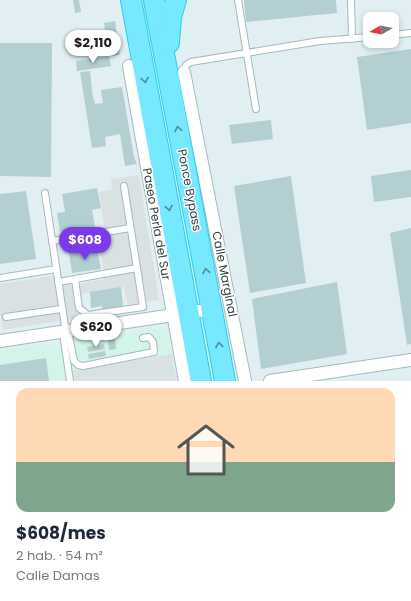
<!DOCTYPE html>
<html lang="es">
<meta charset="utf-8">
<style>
:root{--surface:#fff;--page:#f2f2f3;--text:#1f2937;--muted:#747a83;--line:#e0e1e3;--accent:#7c3aed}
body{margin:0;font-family:Poppins,sans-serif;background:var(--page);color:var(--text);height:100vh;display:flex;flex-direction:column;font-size:15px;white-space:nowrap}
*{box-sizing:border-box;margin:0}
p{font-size:13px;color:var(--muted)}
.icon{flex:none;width:22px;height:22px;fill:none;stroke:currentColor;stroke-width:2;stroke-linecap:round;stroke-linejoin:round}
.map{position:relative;height:381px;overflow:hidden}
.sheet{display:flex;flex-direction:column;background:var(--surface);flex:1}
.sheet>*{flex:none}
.needle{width:26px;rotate:261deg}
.fabs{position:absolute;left:363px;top:12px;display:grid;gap:8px}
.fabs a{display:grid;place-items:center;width:36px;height:36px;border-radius:8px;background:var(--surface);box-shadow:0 2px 6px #0003;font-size:20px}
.price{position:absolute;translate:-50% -34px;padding:0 9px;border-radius:14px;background:#fff;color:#222;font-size:13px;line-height:26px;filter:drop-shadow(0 1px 2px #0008)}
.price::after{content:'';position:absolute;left:50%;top:24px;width:12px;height:9px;margin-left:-6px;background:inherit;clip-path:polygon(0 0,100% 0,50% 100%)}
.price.current{background:var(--accent);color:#fff}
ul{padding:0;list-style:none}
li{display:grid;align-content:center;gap:8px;height:212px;padding:0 16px}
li+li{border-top:1px solid var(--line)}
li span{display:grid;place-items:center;height:124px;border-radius:12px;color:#555}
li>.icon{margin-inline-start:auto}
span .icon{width:72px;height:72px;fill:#fffc;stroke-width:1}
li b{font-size:17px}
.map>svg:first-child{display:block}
</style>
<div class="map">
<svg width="411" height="381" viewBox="0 0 411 381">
<rect width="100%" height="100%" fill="#e1eff2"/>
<path fill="#d3f4e8" d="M162 328 169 334 177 381H0V351Z"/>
<g fill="#dae1e2">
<path d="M139 175 159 300 128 305 124 287 81 294 79 284 105 279 100 248 64 254 60 233 104 226 99 192 112 190 111 179Z"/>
<path d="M52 276 72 284 78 318 3 330 0 313V284Z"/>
<path d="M172 354 176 381H75L73 371Z"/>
</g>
<g fill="#b4cfd1">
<path d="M73 0H79L81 12 75 13Z"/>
<path d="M244 0H336L337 13 246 22Z"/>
<path d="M115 21 120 55 109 56 104 23Z"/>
<path d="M0 43H52L51 177 0 176Z"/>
<path d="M411 49V123L367 130 357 57Z"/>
<path d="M109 56 111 66 77 71 76 61Z"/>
<path d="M90 71 93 99 94 98 95 104 103 103 101 90 122 87 134 157 137 164 125 166 120 134 105 137 106 146 92 148 80 72Z"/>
<path d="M271 120 273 139 232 144 229 125Z"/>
<path d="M411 170V197L374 202 371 176Z"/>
<path d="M291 176 306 283 250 293 234 186Z"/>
<path d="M97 188 101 208 92 210 95 227 60 232 57 213 65 212 62 194Z"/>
<path d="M26 191 36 259 0 264V194Z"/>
<path d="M411 228V344L407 345 390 233Z"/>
<path d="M97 249 101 269 72 273 69 253Z"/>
<path d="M337 282 347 354 261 369 252 299Z"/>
<path d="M121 287 123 306 110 308 111 310 102 312V306L91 308 90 292Z"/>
<path d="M115 337 116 349 109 350 108 338Z"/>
<path d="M104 344 105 349 88 352 87 347Z"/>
<path d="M105 351 106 356 89 359 88 354Z"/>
<path d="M46 358 49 381H0V365Z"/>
</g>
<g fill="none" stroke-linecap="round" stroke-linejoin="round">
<g stroke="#a4babd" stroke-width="8">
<g id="service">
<path d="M238 0 256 109"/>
<path d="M351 0 352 39"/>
<path d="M392 35 411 33"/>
<path d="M184 72 186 65 191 62 320 41 370 37"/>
<path d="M124 186 137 268"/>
<path d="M45 193 66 333"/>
<path d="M52 241 130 228"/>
<path d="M0 278 56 269"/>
<path d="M58 282 75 279 79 308 88 315 143 307 137 268 75 279"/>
<path d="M6 317 61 309"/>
<path d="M68 332 74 361 78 365 83 366 154 352 153 342 149 337 143 338"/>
<path d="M63 333 70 381"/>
</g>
</g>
<g stroke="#a4babd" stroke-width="14">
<g id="minor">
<path d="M129 66 185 381"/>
<path d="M184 72 245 381"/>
<path d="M0 341 213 309"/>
<path d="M270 381 411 360"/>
</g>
</g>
<g stroke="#25d1e8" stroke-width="22">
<g id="trunk">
<path d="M131 0 201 381"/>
<path d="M154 0 225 381"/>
<path d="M169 43 171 17 176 0"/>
</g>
</g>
<use href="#service" stroke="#fff" stroke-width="6"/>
<use href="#minor" stroke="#fff" stroke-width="12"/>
<use href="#trunk" stroke="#76e8ff" stroke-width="20"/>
</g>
<defs><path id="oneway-chevron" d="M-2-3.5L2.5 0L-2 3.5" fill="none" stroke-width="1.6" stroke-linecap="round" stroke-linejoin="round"/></defs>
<g stroke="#518d98">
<use href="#oneway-chevron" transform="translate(145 80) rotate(80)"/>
<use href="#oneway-chevron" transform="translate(178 129) rotate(-101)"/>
<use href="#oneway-chevron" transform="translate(169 208) rotate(79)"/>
<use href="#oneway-chevron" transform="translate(206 271) rotate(-101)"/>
<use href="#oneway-chevron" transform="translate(219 345) rotate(-99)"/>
</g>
<g text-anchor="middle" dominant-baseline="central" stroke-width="3" stroke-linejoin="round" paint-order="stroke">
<g font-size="12" fill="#324243" stroke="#fff">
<text transform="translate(190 190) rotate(79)">Ponce Bypass</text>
<text transform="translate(157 224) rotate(80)">Paseo Perla del Sur</text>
<text transform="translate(225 274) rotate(79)">Calle Marginal</text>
</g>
</g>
</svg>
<div class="fabs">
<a><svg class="needle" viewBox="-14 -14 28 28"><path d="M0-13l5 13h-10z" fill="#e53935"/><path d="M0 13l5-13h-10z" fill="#747a83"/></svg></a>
</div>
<b class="price" style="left:93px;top:64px">$2,110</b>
<b class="price current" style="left:85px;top:261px">$608</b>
<b class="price" style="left:96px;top:348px">$620</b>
</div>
<section class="sheet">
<ul>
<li><span style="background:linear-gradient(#ffd9b3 60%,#7fa58c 0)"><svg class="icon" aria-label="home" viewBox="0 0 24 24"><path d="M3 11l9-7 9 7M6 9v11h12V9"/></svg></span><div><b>$608/mes</b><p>2 hab. · 54 m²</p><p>Calle Damas</p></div></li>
</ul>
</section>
